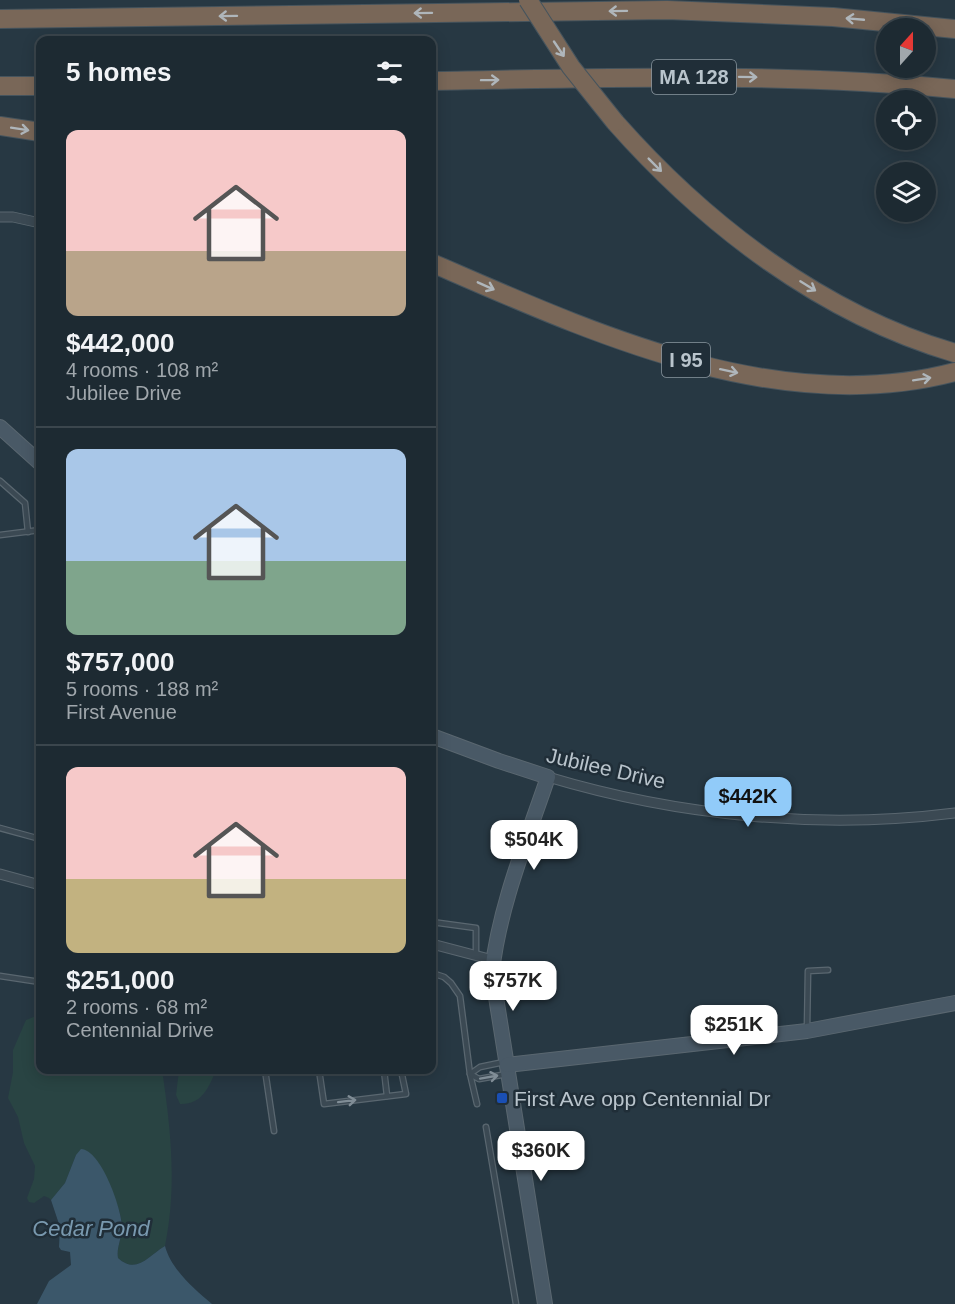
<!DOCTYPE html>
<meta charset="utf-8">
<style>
:root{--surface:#1d2a32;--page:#25323a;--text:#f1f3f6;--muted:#a0a7ac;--line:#3b464d;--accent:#91cbf9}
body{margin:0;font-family:Arial,sans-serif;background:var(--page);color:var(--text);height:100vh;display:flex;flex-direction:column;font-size:22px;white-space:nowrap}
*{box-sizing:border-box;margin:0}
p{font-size:20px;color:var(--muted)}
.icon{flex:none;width:33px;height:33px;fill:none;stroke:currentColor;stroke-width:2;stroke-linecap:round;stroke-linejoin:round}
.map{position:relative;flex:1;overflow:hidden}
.panel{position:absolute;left:36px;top:36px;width:400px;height:1038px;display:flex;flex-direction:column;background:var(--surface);border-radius:12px;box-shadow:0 3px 15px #0003,0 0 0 2px var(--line)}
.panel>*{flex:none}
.needle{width:39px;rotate:21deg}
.buttons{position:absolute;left:876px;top:18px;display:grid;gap:12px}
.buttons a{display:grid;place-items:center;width:60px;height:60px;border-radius:50%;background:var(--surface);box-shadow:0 3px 15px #0003,0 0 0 2px var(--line);font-size:30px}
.price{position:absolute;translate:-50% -51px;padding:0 14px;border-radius:12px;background:#fff;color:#222;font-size:20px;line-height:39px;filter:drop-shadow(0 2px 3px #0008)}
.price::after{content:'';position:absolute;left:50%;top:36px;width:18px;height:14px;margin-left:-9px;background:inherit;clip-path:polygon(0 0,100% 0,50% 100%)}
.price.on{background:var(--accent);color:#111}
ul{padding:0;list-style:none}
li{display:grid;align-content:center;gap:12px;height:318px;padding:0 30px}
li+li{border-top:2px solid var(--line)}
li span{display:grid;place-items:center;height:186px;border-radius:12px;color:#555}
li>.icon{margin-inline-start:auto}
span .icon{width:108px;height:108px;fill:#fffc;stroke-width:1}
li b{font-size:26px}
h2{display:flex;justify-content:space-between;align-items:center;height:72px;padding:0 30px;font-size:26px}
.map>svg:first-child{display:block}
</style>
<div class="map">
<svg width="955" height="1304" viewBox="0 0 955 1304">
<rect width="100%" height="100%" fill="#273843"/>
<g fill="#294443">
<path d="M36 1016H40V1070H162C171 1129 177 1187 165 1246 148 1256 137 1275 118 1258 116 1247 123 1236 122 1225 119 1192 98 1177 76 1155L65 1183 51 1200 49 1198 44 1196 34 1203 29 1202 27 1198 34 1179 35 1166 24 1143 18 1117 8 1098 13 1072V1050L26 1020Z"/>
<path d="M179 1070H216C209 1087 202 1105 180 1104L176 1095Z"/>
</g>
<path fill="#3b576a" d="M81 1149C101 1150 121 1207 122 1225 123 1236 116 1247 118 1258 137 1275 148 1256 165 1246 171 1269 194 1289 212 1304H37L49 1281 71 1265 70 1252 61 1250 59 1247 60 1227 51 1200 65 1183 76 1155Z"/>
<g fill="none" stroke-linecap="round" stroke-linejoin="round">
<g stroke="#5a6770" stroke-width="7">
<g id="lane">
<path d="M0 481 25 503 28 532"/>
<path d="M0 535 40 530"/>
<path d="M0 828 40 839"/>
<path d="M432 922 476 928V955"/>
<path d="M432 973 444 977 451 983 460 996 470 1074 477 1104"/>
<path d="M0 976 40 982"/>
<path d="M807 1029 808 971 828 970"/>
<path d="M504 1062 480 1067 470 1074 479 1079 507 1074"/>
<path d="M265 1070 274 1131"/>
<path d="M319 1070 324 1104 406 1094 401 1070"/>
<path d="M384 1070 387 1096"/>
<path d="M486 1127 516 1304"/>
</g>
</g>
<g stroke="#5a6770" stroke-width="11">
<g id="street">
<path d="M0 217H13L40 223"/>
<path d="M548 777C678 816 820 830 955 813"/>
<path d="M0 874 40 885"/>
<path d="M432 944 493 960"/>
</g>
</g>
<g stroke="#5a6770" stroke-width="16">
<g id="secondary">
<path d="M0 427 40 463"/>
<path d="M432 736 499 761 548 777C527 839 499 907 492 972L545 1304"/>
<path d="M507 1065 807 1031 955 1003"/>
</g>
</g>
<g stroke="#46545d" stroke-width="20">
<g id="highway">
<path d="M0 19 667 10 833 17 955 29"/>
<path d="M432 81C607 78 781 72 955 89"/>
<path d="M0 86H40"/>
<path d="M615 122C706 225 822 314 955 353"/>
<path d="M0 126 40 132"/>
<path d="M432 263C591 332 778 419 955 372"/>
</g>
</g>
<use href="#lane" stroke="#3b4953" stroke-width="4.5"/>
<use href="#street" stroke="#3b4953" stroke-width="9"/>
<use href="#secondary" stroke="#495966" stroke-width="14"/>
<use href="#highway" stroke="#796758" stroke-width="18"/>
<g stroke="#46545d" stroke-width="20" stroke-linecap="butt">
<path id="highway-bridge" d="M528 0 571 67 615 122"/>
</g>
<use href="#highway-bridge" stroke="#796758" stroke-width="18"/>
</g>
<defs><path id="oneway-shaft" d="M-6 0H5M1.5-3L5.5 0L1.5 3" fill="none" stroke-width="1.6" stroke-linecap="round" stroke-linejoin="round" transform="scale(1.5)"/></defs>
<g stroke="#afb6bb">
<use href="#oneway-shaft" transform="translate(618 11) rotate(179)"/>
<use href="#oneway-shaft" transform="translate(423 13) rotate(179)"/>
<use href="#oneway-shaft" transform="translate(228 16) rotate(179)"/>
<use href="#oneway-shaft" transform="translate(855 19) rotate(-175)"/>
<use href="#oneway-shaft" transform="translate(559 49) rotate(56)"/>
<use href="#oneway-shaft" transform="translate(748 77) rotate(1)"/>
<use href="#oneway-shaft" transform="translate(490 80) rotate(-1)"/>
<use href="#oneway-shaft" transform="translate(20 129) rotate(9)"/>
<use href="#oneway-shaft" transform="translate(655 165) rotate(45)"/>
<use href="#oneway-shaft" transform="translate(486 286) rotate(24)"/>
<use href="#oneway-shaft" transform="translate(808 286) rotate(32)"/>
<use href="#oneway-shaft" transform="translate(729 371) rotate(12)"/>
<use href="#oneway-shaft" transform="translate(922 379) rotate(-9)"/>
</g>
<g stroke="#808d96">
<use href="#oneway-shaft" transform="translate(489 1077) rotate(-10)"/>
<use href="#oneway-shaft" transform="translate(347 1101) rotate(-7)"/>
</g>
<rect fill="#1a4fb4" stroke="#202e38" stroke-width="2" x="496" y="1092" width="12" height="12" rx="3"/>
<g text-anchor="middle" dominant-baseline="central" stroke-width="5" stroke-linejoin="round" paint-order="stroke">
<g fill="#202e38" stroke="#8b97a0" stroke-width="1.5">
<rect x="652" y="60" width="84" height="34" rx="4.5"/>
<rect x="662" y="343" width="48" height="34" rx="4.5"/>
</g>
<g font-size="20" font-weight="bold" fill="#b9c4cc">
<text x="694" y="77">MA 128</text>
<text x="686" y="360">I 95</text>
</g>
<g font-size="21" fill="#b9c4cc" stroke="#202e38">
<text transform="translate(606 768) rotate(13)">Jubilee Drive</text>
</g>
<g font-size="21" fill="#b9c4cc" stroke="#202e38" text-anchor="start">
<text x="514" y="1098">First Ave opp Centennial Dr</text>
</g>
<g font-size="22" font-style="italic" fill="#7999af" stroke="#202e38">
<text x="91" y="1228">Cedar Pond</text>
</g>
</g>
</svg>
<div class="buttons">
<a><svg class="needle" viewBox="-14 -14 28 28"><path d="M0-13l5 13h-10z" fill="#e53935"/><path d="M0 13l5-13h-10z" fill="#a0a7ac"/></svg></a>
<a><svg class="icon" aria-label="locate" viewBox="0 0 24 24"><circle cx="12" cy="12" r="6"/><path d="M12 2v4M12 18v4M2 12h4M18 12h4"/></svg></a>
<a><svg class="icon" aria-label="layers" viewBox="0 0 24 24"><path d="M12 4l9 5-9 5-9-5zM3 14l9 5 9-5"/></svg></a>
</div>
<b class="price on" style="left:748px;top:828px">$442K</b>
<b class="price" style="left:534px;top:871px">$504K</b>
<b class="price" style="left:513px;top:1012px">$757K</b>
<b class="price" style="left:734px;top:1056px">$251K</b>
<b class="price" style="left:541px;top:1182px">$360K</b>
<section class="panel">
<h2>5 homes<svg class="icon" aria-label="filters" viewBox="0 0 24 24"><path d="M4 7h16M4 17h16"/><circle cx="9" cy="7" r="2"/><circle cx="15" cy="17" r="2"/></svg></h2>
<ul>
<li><span style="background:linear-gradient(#f6c9c9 65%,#b9a48a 0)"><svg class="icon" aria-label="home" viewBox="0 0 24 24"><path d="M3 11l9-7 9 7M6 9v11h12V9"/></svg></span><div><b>$442,000</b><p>4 rooms · 108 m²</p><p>Jubilee Drive</p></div></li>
<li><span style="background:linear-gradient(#a9c7e8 60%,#7fa58c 0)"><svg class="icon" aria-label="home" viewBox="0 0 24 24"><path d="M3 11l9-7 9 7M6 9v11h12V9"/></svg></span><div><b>$757,000</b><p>5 rooms · 188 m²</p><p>First Avenue</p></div></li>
<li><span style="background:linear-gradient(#f6c9c9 60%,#c2b280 0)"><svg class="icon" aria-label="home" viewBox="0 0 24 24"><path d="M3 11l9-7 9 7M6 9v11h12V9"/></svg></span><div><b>$251,000</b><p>2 rooms · 68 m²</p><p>Centennial Drive</p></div></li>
</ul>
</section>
</div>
